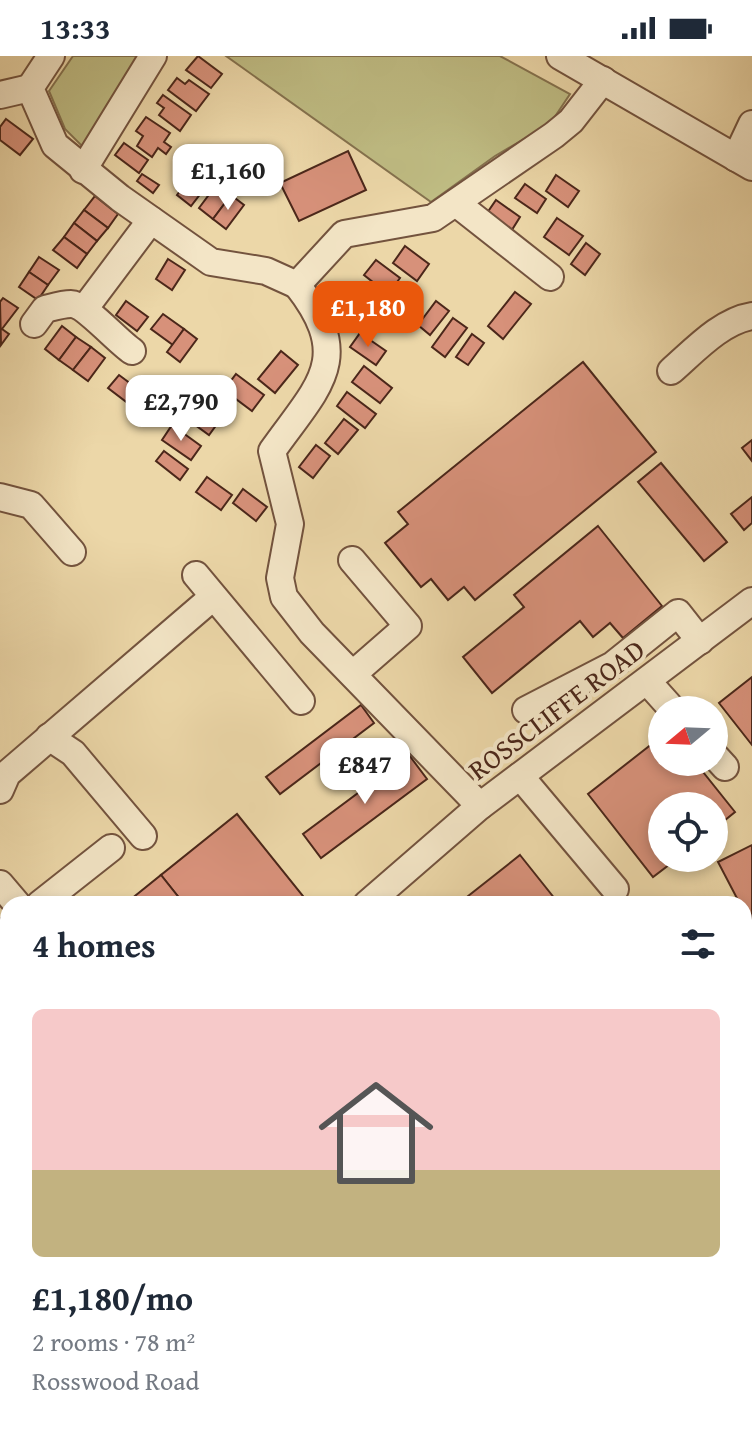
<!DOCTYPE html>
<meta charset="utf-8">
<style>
:root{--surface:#fff;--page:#f2f2f3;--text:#1f2937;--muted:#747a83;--line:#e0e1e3;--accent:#ea580c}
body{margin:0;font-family:"Gentium Book Plus",serif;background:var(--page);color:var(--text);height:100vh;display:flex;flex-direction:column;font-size:30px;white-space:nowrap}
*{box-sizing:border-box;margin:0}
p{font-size:26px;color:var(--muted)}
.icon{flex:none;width:44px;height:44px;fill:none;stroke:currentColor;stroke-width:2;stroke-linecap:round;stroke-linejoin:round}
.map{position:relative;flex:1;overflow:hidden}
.sheet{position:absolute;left:0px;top:840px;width:752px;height:538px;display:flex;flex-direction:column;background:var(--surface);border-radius:24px 24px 0 0;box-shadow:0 4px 12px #0003}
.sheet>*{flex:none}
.needle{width:52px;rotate:251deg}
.buttons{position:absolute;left:648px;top:640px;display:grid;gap:16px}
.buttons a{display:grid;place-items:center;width:80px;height:80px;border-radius:50%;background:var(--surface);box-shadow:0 4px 12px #0003;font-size:40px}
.price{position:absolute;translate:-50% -68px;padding:0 18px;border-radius:16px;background:#fff;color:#222;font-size:26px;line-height:52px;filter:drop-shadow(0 2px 4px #0008)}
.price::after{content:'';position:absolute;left:50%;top:48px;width:24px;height:18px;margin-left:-12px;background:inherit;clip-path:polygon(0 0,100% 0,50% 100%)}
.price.current{background:var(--accent);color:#fff}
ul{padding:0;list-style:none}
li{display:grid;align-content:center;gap:16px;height:424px;padding:0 32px}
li+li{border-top:2px solid var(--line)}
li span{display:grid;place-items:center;height:248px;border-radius:12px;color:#555}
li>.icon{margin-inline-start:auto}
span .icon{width:144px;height:144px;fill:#fffc;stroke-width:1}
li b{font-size:34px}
h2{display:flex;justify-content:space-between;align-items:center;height:96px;padding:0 32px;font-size:34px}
.status{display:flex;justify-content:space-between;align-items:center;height:56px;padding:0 40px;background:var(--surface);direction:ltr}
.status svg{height:22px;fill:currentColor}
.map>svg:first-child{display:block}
</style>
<div class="status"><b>13:33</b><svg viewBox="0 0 49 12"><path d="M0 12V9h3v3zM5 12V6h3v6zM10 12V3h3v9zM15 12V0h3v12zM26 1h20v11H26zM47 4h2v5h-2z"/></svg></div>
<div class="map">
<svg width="752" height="1377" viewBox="0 0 752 1377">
<rect width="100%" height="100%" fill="#ecd7a8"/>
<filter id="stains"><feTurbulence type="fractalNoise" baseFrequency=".0025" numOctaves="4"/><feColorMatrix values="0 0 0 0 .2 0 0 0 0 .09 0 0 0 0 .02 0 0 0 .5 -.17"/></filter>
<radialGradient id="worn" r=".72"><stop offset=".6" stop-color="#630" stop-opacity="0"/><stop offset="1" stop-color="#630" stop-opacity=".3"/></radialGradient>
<g fill="#bfbc83" stroke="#85724e" stroke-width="2">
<path d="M73 0H143L87 95 65 73 49 35Z"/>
<path d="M226 0H500L570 38 550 68 495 100 431 146Z"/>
</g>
<g fill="#d7917a" stroke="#4b271a" stroke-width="2">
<path d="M198 0 222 18 211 32 186 14Z"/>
<path d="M177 22 185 28 189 24 209 38 196 55 168 34Z"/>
<path d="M163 39 191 59 180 75 159 59 164 52 157 47Z"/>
<path d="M146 61 170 77 164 86 171 91 166 98 158 92 152 101 137 90 143 80 136 75Z"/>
<path d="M6 63 33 83 20 99 0 84V71Z"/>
<path d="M124 87 148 104 139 117 115 99Z"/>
<path d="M348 95 366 134 299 165 280 127Z"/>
<path d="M199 110 206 115 200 122 208 128 191 150 177 139Z"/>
<path d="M142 118 159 129 153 137 137 125Z"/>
<path d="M556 119 579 135 568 151 546 135Z"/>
<path d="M217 128 231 139 213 163 199 152Z"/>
<path d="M525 128 546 143 537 157 515 142Z"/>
<path d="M231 139 244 149 226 173 213 163Z"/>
<path d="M95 140 118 158 108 172 84 154Z"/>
<path d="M496 144 520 161 510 177 485 160Z"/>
<path d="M84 154 108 172 97 185 74 167Z"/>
<path d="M557 162 583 180 569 199 544 181Z"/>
<path d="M74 167 97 185 87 198 64 181Z"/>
<path d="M64 181 87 198 77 212 53 194Z"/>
<path d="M586 187 600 198 585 219 571 208Z"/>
<path d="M405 190 429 208 417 225 393 207Z"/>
<path d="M39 201 59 214 48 229 29 216Z"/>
<path d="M168 203 185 214 172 234 156 223Z"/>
<path d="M376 204 400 222 388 238 364 219Z"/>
<path d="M29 216 48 229 38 244 19 231Z"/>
<path d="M366 227 389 245 379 258 355 240Z"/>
<path d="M515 236 531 248 503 283 488 270Z"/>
<path d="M355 240 379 258 368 272 345 253Z"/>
<path d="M3 242 18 252 2 273 9 278 1 289 0 246Z"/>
<path d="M126 245 148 261 137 275 116 259Z"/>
<path d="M436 245 449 255 430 279 418 269Z"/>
<path d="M163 258 184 273 173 289 151 273Z"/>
<path d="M453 262 467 272 445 301 432 291Z"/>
<path d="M62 270 76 281 59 304 45 293Z"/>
<path d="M184 273 197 283 180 306 167 296Z"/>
<path d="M360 277 386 295 376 309 350 291Z"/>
<path d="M472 278 484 287 468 309 456 301Z"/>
<path d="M76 281 91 291 73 314 59 304Z"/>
<path d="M91 291 105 302 88 325 73 314Z"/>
<path d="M281 295 298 309 275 337 258 323Z"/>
<path d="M583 306 656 396 475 544 464 531 448 544 431 523 421 531 385 487 408 468 398 456Z"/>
<path d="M364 310 392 332 380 347 352 326Z"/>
<path d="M236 318 264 339 252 355 224 334Z"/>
<path d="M119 319 139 334 129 348 108 332Z"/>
<path d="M147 324 158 332 140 357 129 348Z"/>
<path d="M210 333 232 350 220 364 199 348Z"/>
<path d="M347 336 376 358 365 372 337 350Z"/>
<path d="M199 348 220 364 209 379 187 363Z"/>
<path d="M344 363 358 374 338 398 325 387Z"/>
<path d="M172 369 201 390 191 404 162 384Z"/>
<path d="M752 384V405L742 392Z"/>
<path d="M316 389 330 400 313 422 299 411Z"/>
<path d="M164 395 188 413 180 424 156 405Z"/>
<path d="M661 407 727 486 704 505 638 426Z"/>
<path d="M207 421 232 439 221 454 196 436Z"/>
<path d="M243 433 267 451 256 465 233 447Z"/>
<path d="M752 441V467L744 474 731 458Z"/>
<path d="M598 470 662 550 623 582 610 567 593 581 580 565 492 637 463 601 524 551 514 539Z"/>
<path d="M752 621V689L719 647Z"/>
<path d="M361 649 374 667 280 738 266 721Z"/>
<path d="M662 680V706H695L735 756 714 773V750H662V802H678L653 821 588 738Z"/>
<path d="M409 699 427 723 321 802 303 778Z"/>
<path d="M237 758 303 840 293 848H184L161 819Z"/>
<path d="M752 789V872L744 848H740L718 806Z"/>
<path d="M520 799 559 848H458Z"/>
<path d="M161 819 184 848H125Z"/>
<path d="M8 930V1066L0 1056V936Z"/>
<path d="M8 1195V1300L0 1290V1202Z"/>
<path d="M744 1265 746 1273 752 1272V1377H327L354 1370H744Z"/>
<path d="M65 1370H130L121 1377H70Z"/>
</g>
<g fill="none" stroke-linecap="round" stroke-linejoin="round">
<g stroke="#73533e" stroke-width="30">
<g id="minor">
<path d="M51 0 30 32 55 89 120 142 211 206 266 215 297 229 344 178 433 162 554 79 571 65 603 24"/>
<path d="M560 0 752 111"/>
<path d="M0 39 30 32"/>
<path d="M736 102 752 68"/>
<path d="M83 114 153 0"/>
<path d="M456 147 550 221"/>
<path d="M297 229C355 303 318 330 272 395L290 468 280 522 284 541 312 577 480 750"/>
<path d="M85 252 151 164"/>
<path d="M34 268 45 253C53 251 63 248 71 248 85 248 117 285 132 295"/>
<path d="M671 315C694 295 721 265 752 260"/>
<path d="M0 441 31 449 72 496"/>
<path d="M352 504 408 570 353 618"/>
<path d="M196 519 301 645"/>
<path d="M647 625 673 654"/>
<path d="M526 654 613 609 678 557 700 585"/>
<path d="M49 681 73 697 143 780"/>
<path d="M714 699 725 711"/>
<path d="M520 720 615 833"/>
<path d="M0 734 7 718 213 541"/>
<path d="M0 828 17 848"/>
<path d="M40 848 111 792"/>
<path d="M367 848 480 750 752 545"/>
<path d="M0 881 8 874"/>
<path d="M744 1135 752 1131"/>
<path d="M0 1157 8 1151"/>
<path d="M744 1212 752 1210"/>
</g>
</g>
<use href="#minor" stroke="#f3e5c6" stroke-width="26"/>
</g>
<g text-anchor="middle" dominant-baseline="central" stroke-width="8" stroke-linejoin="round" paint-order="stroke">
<g font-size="28" fill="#4b271a" stroke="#f3e5c6">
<text transform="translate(556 653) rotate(-37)">ROSSCLIFFE ROAD</text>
</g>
</g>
<rect width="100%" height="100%" filter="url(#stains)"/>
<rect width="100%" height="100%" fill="url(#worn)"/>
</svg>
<div class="buttons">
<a><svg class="needle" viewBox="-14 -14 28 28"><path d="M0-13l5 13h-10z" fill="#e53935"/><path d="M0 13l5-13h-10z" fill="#747a83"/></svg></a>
<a><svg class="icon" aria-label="locate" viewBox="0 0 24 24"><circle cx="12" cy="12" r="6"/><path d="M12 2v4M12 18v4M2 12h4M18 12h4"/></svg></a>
</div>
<b class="price" style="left:228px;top:156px">£1,160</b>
<b class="price current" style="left:368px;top:293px">£1,180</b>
<b class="price" style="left:181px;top:387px">£2,790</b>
<b class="price" style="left:365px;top:750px">£847</b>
<section class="sheet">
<h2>4 homes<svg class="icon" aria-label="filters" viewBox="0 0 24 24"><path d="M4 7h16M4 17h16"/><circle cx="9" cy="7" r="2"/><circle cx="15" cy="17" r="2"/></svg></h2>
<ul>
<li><span style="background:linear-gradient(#f6c9c9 65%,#c2b280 0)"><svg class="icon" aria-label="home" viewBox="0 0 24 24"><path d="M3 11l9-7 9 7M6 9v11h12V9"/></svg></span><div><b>£1,180/mo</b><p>2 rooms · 78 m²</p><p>Rosswood Road</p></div></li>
</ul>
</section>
</div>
